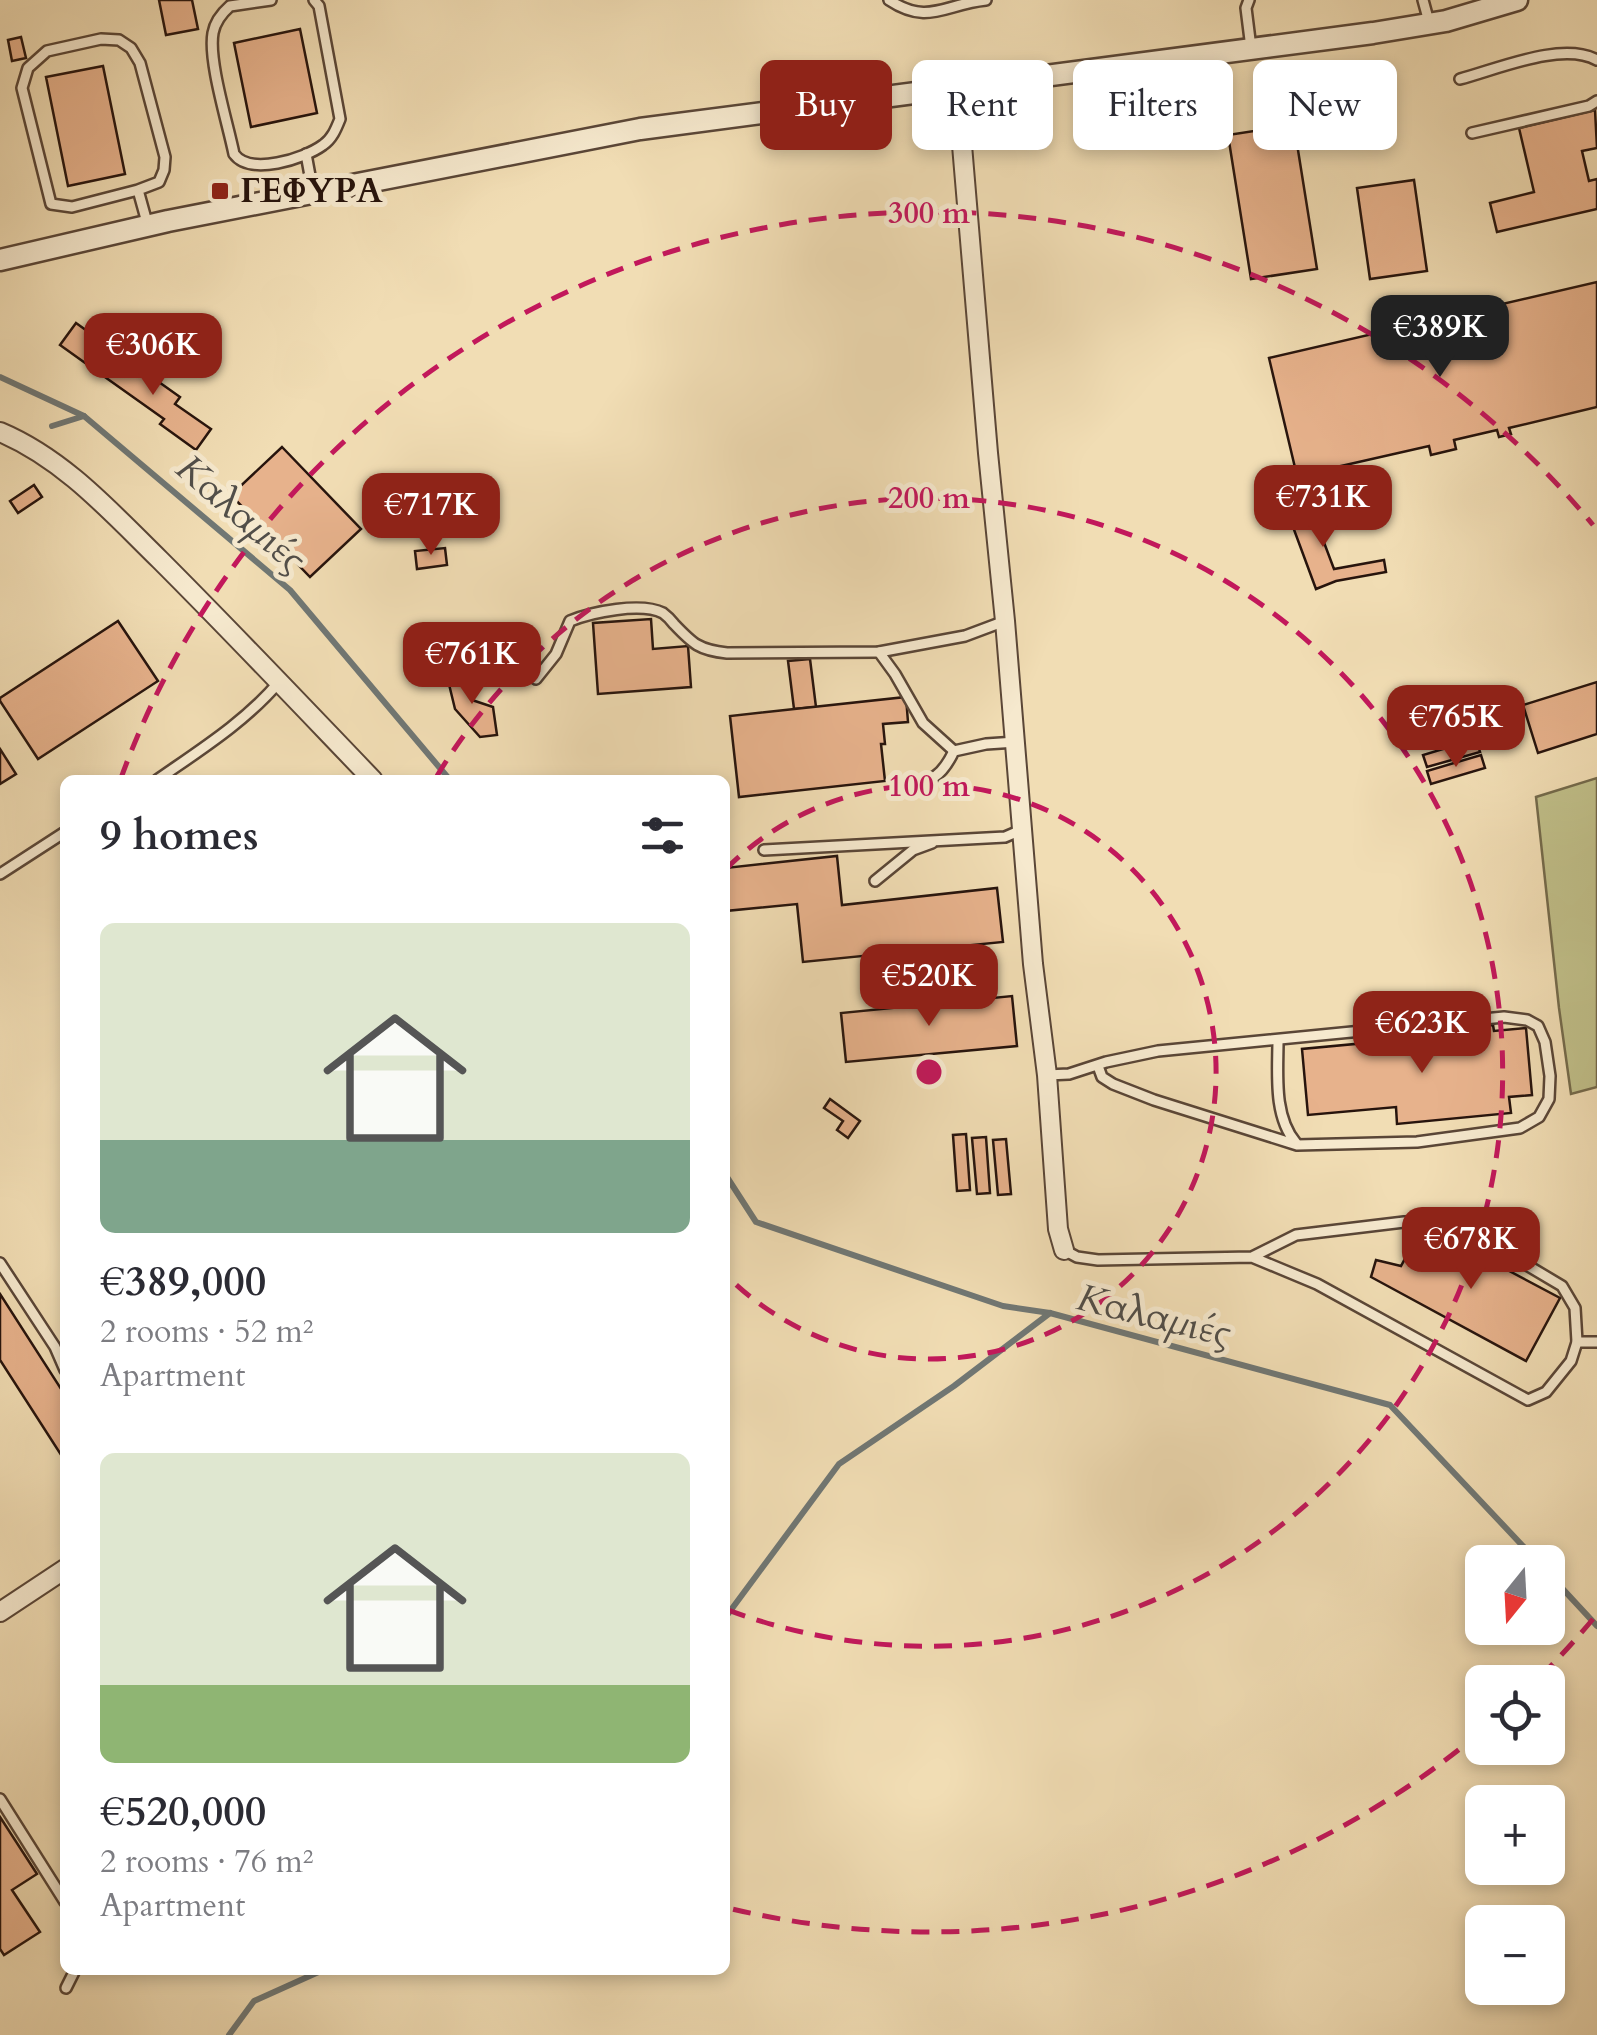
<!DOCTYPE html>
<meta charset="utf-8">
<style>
:root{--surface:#fff;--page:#f2f2f3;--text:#2b2b33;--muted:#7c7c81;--accent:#8f2418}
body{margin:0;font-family:Cardo,serif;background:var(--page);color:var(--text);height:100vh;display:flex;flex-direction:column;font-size:38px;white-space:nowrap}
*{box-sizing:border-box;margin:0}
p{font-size:32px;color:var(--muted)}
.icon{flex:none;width:55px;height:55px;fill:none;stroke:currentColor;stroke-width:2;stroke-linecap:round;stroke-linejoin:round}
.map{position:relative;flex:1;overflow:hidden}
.drawer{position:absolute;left:60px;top:775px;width:670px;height:1200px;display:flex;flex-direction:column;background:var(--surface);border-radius:15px;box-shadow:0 5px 15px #0003}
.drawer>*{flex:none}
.banner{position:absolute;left:760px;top:60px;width:685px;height:90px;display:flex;gap:20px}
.needle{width:65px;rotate:198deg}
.fabs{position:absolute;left:1465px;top:1545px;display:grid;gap:20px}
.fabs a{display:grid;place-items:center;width:100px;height:100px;border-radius:15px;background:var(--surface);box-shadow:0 5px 15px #0003;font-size:50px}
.price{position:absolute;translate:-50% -85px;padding:0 22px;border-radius:20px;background:var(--accent);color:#fff;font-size:32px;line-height:65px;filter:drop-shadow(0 2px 5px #0008)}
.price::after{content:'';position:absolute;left:50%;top:60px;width:30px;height:22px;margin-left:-15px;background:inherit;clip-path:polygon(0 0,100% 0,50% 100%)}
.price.active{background:#222;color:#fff}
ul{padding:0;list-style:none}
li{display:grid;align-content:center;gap:20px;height:530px;padding:0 40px}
li span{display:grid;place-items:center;height:310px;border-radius:15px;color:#555}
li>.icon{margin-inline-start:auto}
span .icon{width:180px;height:180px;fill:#fffc;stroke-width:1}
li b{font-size:42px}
h2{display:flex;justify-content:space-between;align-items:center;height:120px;padding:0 40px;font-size:42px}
.tag{padding:0 35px;border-radius:15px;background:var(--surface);box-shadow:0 5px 15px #0003;font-size:35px;line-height:90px}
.tag.active{background:var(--accent);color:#fff}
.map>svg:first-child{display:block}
</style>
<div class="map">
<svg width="1597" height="2035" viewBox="0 0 1597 2035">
<rect width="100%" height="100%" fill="#f1ddb4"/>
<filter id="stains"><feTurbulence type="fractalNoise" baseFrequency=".002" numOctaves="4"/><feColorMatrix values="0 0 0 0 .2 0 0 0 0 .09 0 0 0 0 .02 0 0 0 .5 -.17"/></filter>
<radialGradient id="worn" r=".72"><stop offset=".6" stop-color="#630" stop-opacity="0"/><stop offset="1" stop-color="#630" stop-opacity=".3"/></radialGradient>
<path fill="#c0bf89" stroke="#746a4b" stroke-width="2.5" d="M1597 778V1087L1571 1094 1559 1008 1536 797Z"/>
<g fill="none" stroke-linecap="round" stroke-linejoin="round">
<g stroke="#707774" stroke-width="6">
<path d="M0 377 84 416 290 590 450 780"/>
<path d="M52 426 84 416"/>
<path d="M725 1174 756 1222 1003 1306 1050 1313 1390 1405 1538 1562"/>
<path d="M1548 1573 1597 1626"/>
<path d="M725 1618 839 1464 954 1386 1050 1313"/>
<path d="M229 2035 254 2001 323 1970"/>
</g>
</g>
<g fill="#e7b28c" stroke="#27140d" stroke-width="2.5">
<path d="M159 0H192L198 29 166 35Z"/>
<path d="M300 29 317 113 251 127 234 43Z"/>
<path d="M21 37 26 58 12 61 8 40Z"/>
<path d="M103 66 125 174 68 186 46 77Z"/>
<path d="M1350 87 1356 122 1330 126 1324 92Z"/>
<path d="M1595 110 1597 148 1582 151 1589 181 1597 179V209L1497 232 1490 203 1534 192 1519 128Z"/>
<path d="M1294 125 1317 269 1251 279 1228 135Z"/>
<path d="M1414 180 1427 271 1370 279 1357 188Z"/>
<path d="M1597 282V407L1509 428 1511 434 1499 437 1497 430 1454 440 1456 449 1431 455 1429 446 1297 476 1269 358Z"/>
<path d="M76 323 111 348 95 370 60 345Z"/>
<path d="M111 348 180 397 175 404 211 429 196 450 160 424 164 419 95 370Z"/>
<path d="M282 447 361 529 310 577 231 495Z"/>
<path d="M34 485 42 497 18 513 10 501Z"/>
<path d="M1308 500 1334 569 1384 560 1386 572 1336 581 1316 589 1286 508Z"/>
<path d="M445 548 447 565 417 569 415 551Z"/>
<path d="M651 619 653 649 688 646 691 687 598 694 593 623Z"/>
<path d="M118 621 158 681 38 759 0 701V698Z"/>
<path d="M810 659 816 707 794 709 788 661Z"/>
<path d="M466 672 472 700 493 707 497 735 480 737 455 709 447 676Z"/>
<path d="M1597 682V734L1538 753 1523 705Z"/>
<path d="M906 697 908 722 883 724 885 744H881L885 781 739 797 730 716Z"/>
<path d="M1476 739 1480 752 1427 767 1423 755Z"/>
<path d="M0 749 16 774 0 784Z"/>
<path d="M1481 755 1485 768 1431 784 1427 771Z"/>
<path d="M837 856 842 905 997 888 1003 942 803 962 797 904 725 911V868Z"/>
<path d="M1012 996 1017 1046 846 1062 841 1013Z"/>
<path d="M1493 1025 1494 1031 1526 1028 1532 1095 1509 1097 1511 1113 1397 1124 1396 1107 1308 1115 1302 1049 1472 1033V1027Z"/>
<path d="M830 1099 860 1121 848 1138 837 1130 843 1121 824 1108Z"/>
<path d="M966 1134 970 1190 957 1191 953 1135Z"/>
<path d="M986 1137 990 1193 977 1194 972 1138Z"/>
<path d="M1006 1139 1011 1194 998 1195 993 1140Z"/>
<path d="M1423 1225 1560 1298 1526 1361 1371 1277 1376 1260 1401 1266Z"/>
<path d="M0 1294 65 1395V1461L0 1360Z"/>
<path d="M0 1817 37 1874 12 1890 40 1932 4 1955 0 1949Z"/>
</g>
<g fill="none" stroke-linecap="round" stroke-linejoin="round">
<g stroke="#5a4637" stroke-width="14">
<g id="service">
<path d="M271 0 230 6C222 13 215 22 213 33 208 61 228 124 234 154 250 176 304 159 323 145 332 139 336 129 340 119L319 6 314 0"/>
<path d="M889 0C928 26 945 4 986 0"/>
<path d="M1249 0 1246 8 1251 48"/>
<path d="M1423 0 1429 22"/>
<path d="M1460 79C1498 69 1562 41 1597 60"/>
<path d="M1472 133 1589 106 1597 101"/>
<path d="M306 154 313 192"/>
<path d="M138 190 72 207 51 204 22 88 28 68 47 51 101 39 119 40 131 48 140 63 165 157 164 170 159 182 138 190 148 226"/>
<path d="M879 652 895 674 923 723 954 751"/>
<path d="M536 679 556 654 570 621C592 612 641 602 663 613 667 616 671 620 674 624 693 644 699 650 727 653L879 652 965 636 1005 621"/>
<path d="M157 780C200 750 245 722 279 682"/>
<path d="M897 789C929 780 939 782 954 751L986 744 1016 742"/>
<path d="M764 850 1005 837 1021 830"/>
<path d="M0 874 65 832"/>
<path d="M875 881 913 850 932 843"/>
<path d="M1278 1040C1278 1073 1273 1116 1296 1143"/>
<path d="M1047 1075 1069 1074 1106 1062 1158 1051 1504 1017 1527 1020 1538 1026 1545 1042 1550 1076 1549 1099 1539 1117 1520 1128 1417 1142 1297 1145 1154 1100 1113 1084 1102 1077 1098 1066"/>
<path d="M1064 1250 1077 1257 1098 1260 1252 1257 1296 1235 1404 1222 1435 1221 1471 1232 1562 1286 1575 1308 1577 1342 1571 1361 1546 1392 1528 1400 1317 1284 1252 1257"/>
<path d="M0 1263 55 1347 65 1370"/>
<path d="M1577 1342H1597"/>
<path d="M0 1799 65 1902"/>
<path d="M66 1988 75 1970"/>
</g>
</g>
<g stroke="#5a4637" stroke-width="22">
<g id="minor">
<path d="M957 86 988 453 1005 621 1033 964 1047 1075 1058 1229 1064 1250"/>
<path d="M0 432C64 459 111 512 160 560 232 632 302 706 373 780"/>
<path d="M0 1612 65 1569"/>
</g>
</g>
<g stroke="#5a4637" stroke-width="25">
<path id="tertiary" d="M0 260 168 221 640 129 1373 33 1446 21 1517 0"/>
</g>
<use href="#service" stroke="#f6e9ce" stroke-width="9"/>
<use href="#minor" stroke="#f6e9ce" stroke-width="18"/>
<use href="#tertiary" stroke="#f6e9ce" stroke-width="20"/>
</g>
<g fill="none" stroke="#c2185b" stroke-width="5" stroke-dasharray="18 12">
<path d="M726 869A287 287 0 1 1 726 1275"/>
<path d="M437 776A574 574 0 1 1 728 1610"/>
<path d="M1593 1619A860 860 0 0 1 1537 1680M1482 1731A860 860 0 0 1 728 1908M121 778A860 860 0 0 1 1593 525"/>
</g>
<rect fill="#8f2418" stroke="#f6e9ce" stroke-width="4" x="210" y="181" width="20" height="20" rx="5"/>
<g text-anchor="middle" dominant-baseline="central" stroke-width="10" stroke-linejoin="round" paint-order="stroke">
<g font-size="35" font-weight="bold" fill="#27140d" stroke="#f6e9ce" text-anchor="start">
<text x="240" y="191">ΓΕΦΥΡΑ</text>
</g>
<g font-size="38" font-style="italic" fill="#514e49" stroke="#f6e9ce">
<text transform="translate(241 514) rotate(41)">Καλαμιές</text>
<text transform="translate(1154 1316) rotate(14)">Καλαμιές</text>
</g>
</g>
<circle cx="929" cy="1072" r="15" fill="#c2185b" stroke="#f6e9ce" stroke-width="5"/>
<g font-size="30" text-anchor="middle" font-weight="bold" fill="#c2185b" stroke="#f6e9ce" stroke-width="10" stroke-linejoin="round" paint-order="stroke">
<text x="929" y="223">300 m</text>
<text x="929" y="508">200 m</text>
<text x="929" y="796">100 m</text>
</g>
<rect width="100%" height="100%" filter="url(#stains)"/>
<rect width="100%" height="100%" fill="url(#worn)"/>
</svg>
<div class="fabs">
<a><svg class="needle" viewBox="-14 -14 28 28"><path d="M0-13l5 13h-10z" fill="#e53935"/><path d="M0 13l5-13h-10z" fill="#7c7c81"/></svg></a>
<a><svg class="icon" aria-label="locate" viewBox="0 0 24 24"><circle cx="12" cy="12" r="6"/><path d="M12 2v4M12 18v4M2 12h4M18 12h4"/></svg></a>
<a>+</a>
<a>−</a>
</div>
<b class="price active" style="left:1440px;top:380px">€389K</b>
<b class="price" style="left:153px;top:398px">€306K</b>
<b class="price" style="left:1323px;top:550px">€731K</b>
<b class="price" style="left:431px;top:558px">€717K</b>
<b class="price" style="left:472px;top:707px">€761K</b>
<b class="price" style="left:1456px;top:770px">€765K</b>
<b class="price" style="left:929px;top:1029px">€520K</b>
<b class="price" style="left:1422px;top:1076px">€623K</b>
<b class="price" style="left:1471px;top:1292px">€678K</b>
<div class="banner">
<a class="tag active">Buy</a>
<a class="tag">Rent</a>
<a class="tag">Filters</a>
<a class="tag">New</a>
</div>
<section class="drawer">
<h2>9 homes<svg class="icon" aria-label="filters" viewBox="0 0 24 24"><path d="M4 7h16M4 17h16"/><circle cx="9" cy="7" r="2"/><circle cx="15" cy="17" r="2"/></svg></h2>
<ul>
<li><span style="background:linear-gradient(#dfe7d0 70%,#7fa58c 0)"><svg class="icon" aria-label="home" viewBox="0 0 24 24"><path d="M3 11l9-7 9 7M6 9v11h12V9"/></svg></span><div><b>€389,000</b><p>2 rooms · 52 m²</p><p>Apartment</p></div></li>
<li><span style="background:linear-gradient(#dfe7d0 75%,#8fb573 0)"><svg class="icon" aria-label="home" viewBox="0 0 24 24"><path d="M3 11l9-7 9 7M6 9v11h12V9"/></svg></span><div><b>€520,000</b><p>2 rooms · 76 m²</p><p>Apartment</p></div></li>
</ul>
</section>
</div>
